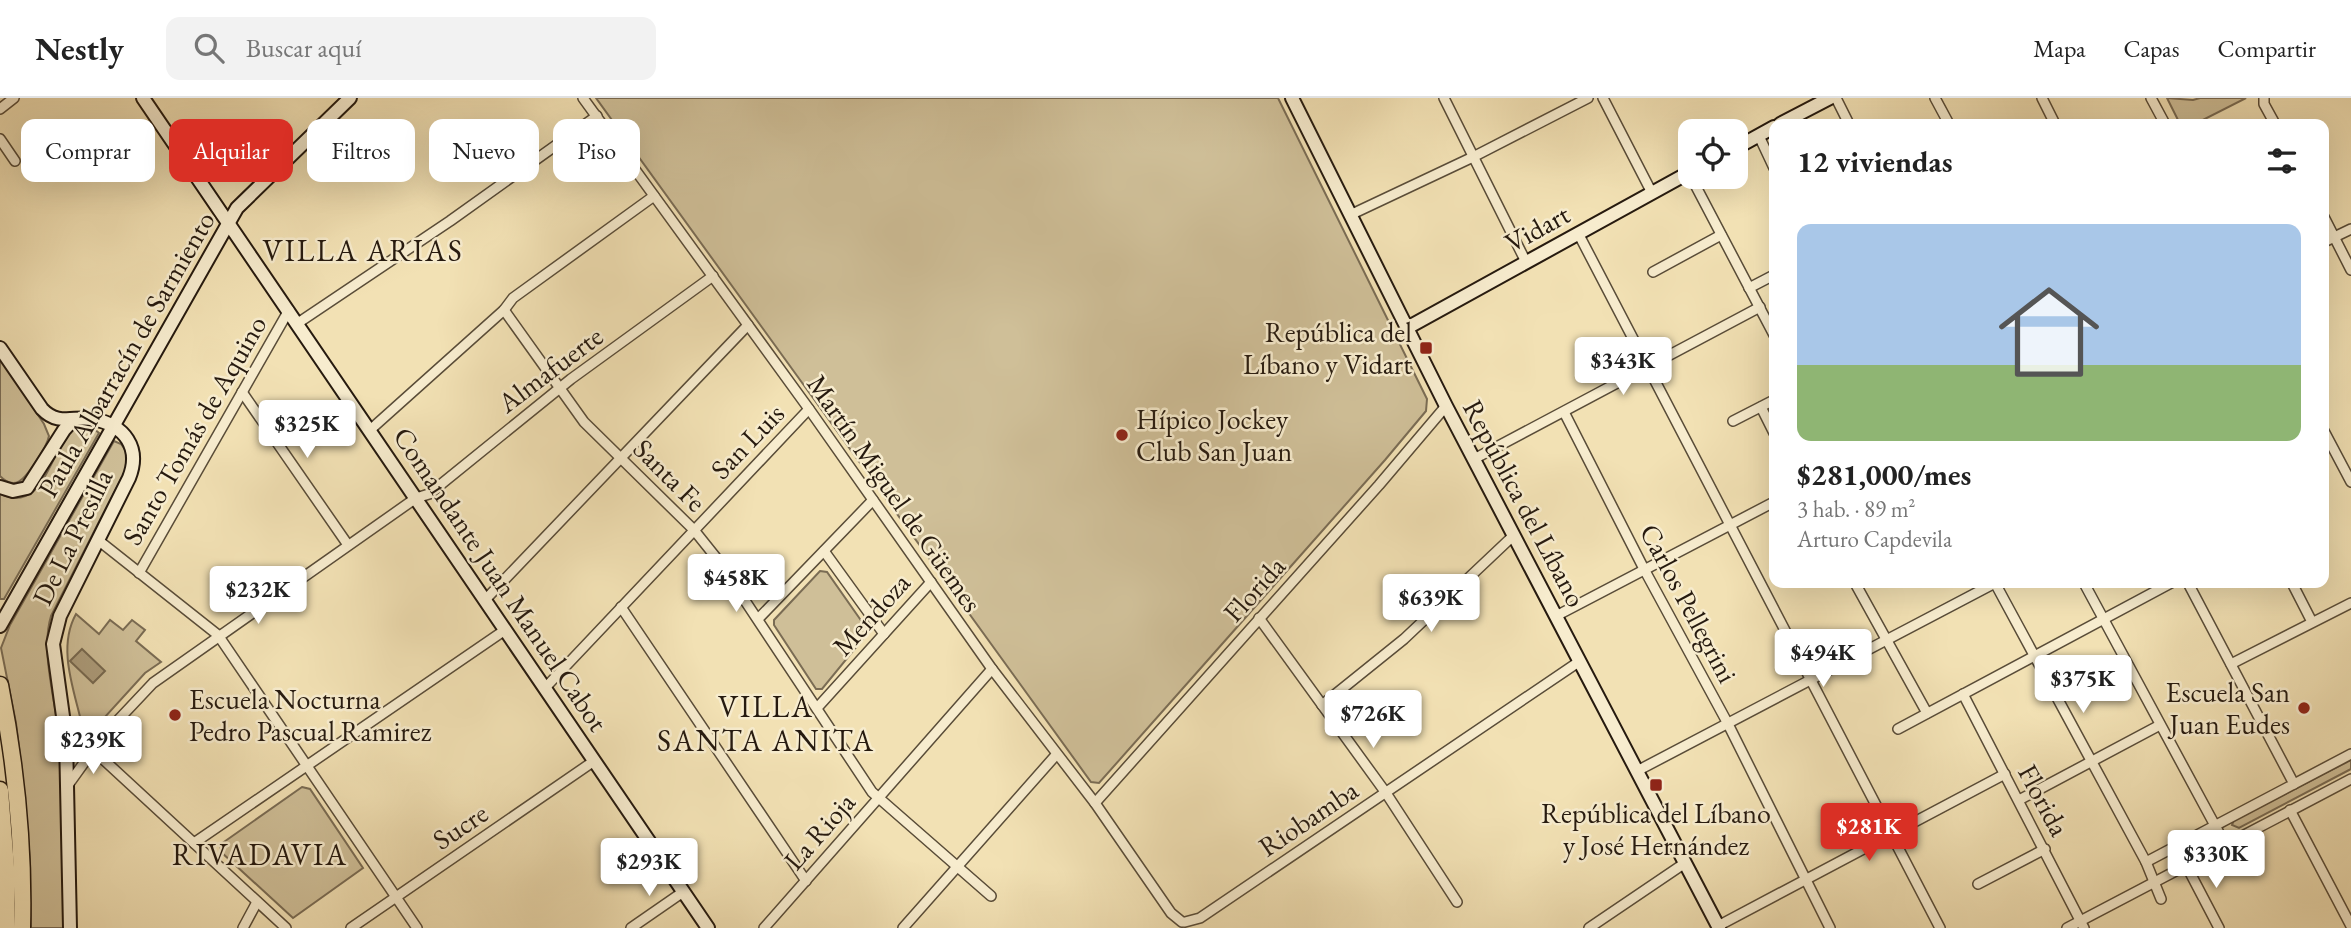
<!DOCTYPE html>
<html lang="es">
<meta charset="utf-8">
<style>
:root{--surface:#fff;--page:#f2f2f2;--text:#222;--muted:#767676;--line:#e0e0e0;--accent:#d93025}
body{margin:0;font-family:"EB Garamond",serif;background:var(--page);color:var(--text);height:100vh;display:flex;flex-direction:column;font-size:26px;white-space:nowrap}
*{box-sizing:border-box;margin:0}
p{font-size:23px;color:var(--muted)}
.icon{flex:none;width:38px;height:38px;fill:none;stroke:currentColor;stroke-width:2;stroke-linecap:round;stroke-linejoin:round}
.map{position:relative;flex:1;overflow:hidden}
.details{position:absolute;left:1769px;top:21px;width:560px;height:469px;display:flex;flex-direction:column;background:var(--surface);border-radius:14px;box-shadow:0 7px 28px #0002}
.details>*{flex:none}
.hud{position:absolute;left:21px;top:21px;width:665px;height:63px;display:flex;gap:14px}
.fabs{position:absolute;left:1678px;top:21px;display:grid;gap:14px}
.fabs a{display:grid;place-items:center;width:70px;height:70px;border-radius:14px;background:var(--surface);box-shadow:0 7px 28px #0002;font-size:35px}
.price{position:absolute;translate:-50% -60px;padding:0 16px;border-radius:7px;background:#fff;color:#222;font-size:23px;line-height:46px;filter:drop-shadow(0 2px 4px #0008)}
.price::after{content:'';position:absolute;left:50%;top:42px;width:21px;height:16px;margin-left:-10px;background:inherit;clip-path:polygon(0 0,100% 0,50% 100%)}
.price.selected{background:var(--accent);color:#fff}
ul{padding:0;list-style:none}
li{display:grid;align-content:center;gap:14px;height:371px;padding:0 28px}
li span{display:grid;place-items:center;height:217px;border-radius:14px;color:#555}
li>.icon{margin-inline-start:auto}
span .icon{width:126px;height:126px;fill:#fffc;stroke-width:1}
li b{font-size:30px}
h2{display:flex;justify-content:space-between;align-items:center;height:84px;padding:0 28px;font-size:30px}
.chip{padding:0 24px;border-radius:14px;background:var(--surface);box-shadow:0 7px 28px #0002;font-size:24px;line-height:63px}
.chip.selected{background:var(--accent);color:#fff}
header{display:flex;align-items:center;gap:42px;box-sizing:border-box;height:98px;padding:0 35px;background:var(--surface);border-bottom:2px solid var(--line)}
header strong{font-size:33px}
nav{display:flex;gap:38px;margin-inline-start:auto;font-size:24px}
.search{width:490px;height:63px;background:var(--page);display:flex;align-items:center;gap:18px;box-sizing:border-box;padding:0 24px;border-radius:14px;color:var(--muted);font-size:26px}
.map>svg:first-child{display:block}
</style>
<header>
<strong>Nestly</strong>
<div class="search"><svg class="icon" aria-label="search" viewBox="0 0 24 24"><circle cx="10" cy="10" r="6"/><path d="M15 15l6 6"/></svg>Buscar aquí</div>
<nav><a>Mapa</a><a>Capas</a><a>Compartir</a></nav>
</header>
<div class="map">
<svg width="2351" height="830" viewBox="0 0 2351 830">
<rect width="100%" height="100%" fill="#f2e1b4"/>
<filter id="stains"><feTurbulence type="fractalNoise" baseFrequency=".00286" numOctaves="4"/><feColorMatrix values="0 0 0 0 .2 0 0 0 0 .09 0 0 0 0 .02 0 0 0 .5 -.17"/></filter>
<radialGradient id="worn" r=".72"><stop offset=".6" stop-color="#630" stop-opacity="0"/><stop offset="1" stop-color="#630" stop-opacity=".3"/></radialGradient>
<g fill="#cfbf98" stroke="#7a6c54" stroke-width="2">
<path d="M596 0H1278L1427 301 1426 313 1385 362 1099 685 1091 684Z"/>
<path d="M2167 0 2193 2 2200 0H2246L2195 26H2180Z"/>
<path d="M0 260 44 326 49 338C47 348 41 356 35 365 26 378 16 395 0 378Z"/>
<path d="M88 326 99 335 4 501H0V396C53 420 49 327 88 326Z"/>
<path d="M114 343 121 346 129 357 127 369 51 518C40 554 56 602 59 641 64 703 64 767 64 830H31L30 762 22 674 16 625 1 550 10 527Z"/>
<path d="M820 473 827 474 867 531V536L822 591H816L774 527V522Z"/>
<path d="M76 516 99 536 110 522 123 532 132 522 145 532 136 543 161 564 145 575 95 630 82 627C74 591 57 550 76 516Z"/>
<path d="M2351 662V671L2239 730 2232 727 2234 722Z"/>
<path d="M302 689 310 691 363 770 293 820 220 753 221 746Z"/>
</g>
<path fill="#ad9d7c" stroke="#776950" stroke-width="2" d="M82 551 105 573 93 585 70 563Z"/>
<g fill="none" stroke-linecap="round" stroke-linejoin="round">
<g stroke="#594c38" stroke-width="12">
<g id="street">
<path d="M583 0 809 311 992 571 1095 705 1171 815 1182 824"/>
<path d="M1444 0 1526 164"/>
<path d="M1603 0 1652 95"/>
<path d="M1836 0 1849 26"/>
<path d="M1935 0 1949 26"/>
<path d="M2042 0 2055 26"/>
<path d="M2151 0 2165 26"/>
<path d="M2264 0V6L2275 26"/>
<path d="M0 11 14 0"/>
<path d="M1759 38 1774 70"/>
<path d="M0 41 15 63"/>
<path d="M1691 79 1774 237"/>
<path d="M1350 117 1473 59 1588 0"/>
<path d="M2324 119 2351 172"/>
<path d="M1578 135 1940 830"/>
<path d="M2324 144 2351 131"/>
<path d="M1653 174 1721 137"/>
<path d="M1749 190 1774 177"/>
<path d="M504 212 584 324 694 432 718 462 872 694 991 798"/>
<path d="M298 225 450 123 597 18"/>
<path d="M242 294 348 447"/>
<path d="M1761 309 1774 335"/>
<path d="M1564 314 1644 471 1727 624 1830 830"/>
<path d="M1733 323 1774 302"/>
<path d="M370 332 504 212 513 200 654 98"/>
<path d="M2324 333 2351 384"/>
<path d="M1474 361 1760 209"/>
<path d="M98 442 218 537 417 830"/>
<path d="M824 453 884 536"/>
<path d="M139 475 289 212"/>
<path d="M1855 485 1927 615"/>
<path d="M1995 485 2146 764 2161 801"/>
<path d="M2084 485 2225 746"/>
<path d="M2188 485 2294 686"/>
<path d="M2292 485 2312 524"/>
<path d="M485 502 748 227"/>
<path d="M621 509 806 783"/>
<path d="M1556 518 1774 404"/>
<path d="M1259 520 1386 695 1457 804"/>
<path d="M758 521 873 402"/>
<path d="M2231 566 2351 505"/>
<path d="M545 590 809 311"/>
<path d="M1963 596 2084 830"/>
<path d="M1322 607 1404 541 1514 437"/>
<path d="M817 610 931 484"/>
<path d="M66 627 286 830"/>
<path d="M1898 631 2171 485"/>
<path d="M1637 673 1995 485"/>
<path d="M68 687 104 637 153 585 416 400 429 396 571 281 713 178"/>
<path d="M2019 702 2160 627"/>
<path d="M1095 705 1379 387 1446 308"/>
<path d="M2290 712 2351 828"/>
<path d="M194 745 505 532"/>
<path d="M2146 764 2351 656"/>
<path d="M2186 767 2219 830"/>
<path d="M1978 786 2045 751"/>
<path d="M1185 824 1200 820 1580 563"/>
<path d="M1718 828 2005 676"/>
<path d="M243 830 257 804"/>
<path d="M351 830 594 663"/>
<path d="M631 830 683 794"/>
<path d="M764 830 992 571"/>
<path d="M903 830 1056 657"/>
<path d="M1589 830 1685 765"/>
<path d="M2067 830 2351 681"/>
</g>
</g>
<g stroke="#261a0f" stroke-width="16">
<g id="secondary">
<path d="M143 0 708 830"/>
<path d="M1292 0 1446 308 1719 830"/>
<path d="M1780 26 1830 0"/>
<path d="M1736 50 1774 29"/>
<path d="M1407 230 1690 74"/>
<path d="M0 250 42 311C58 328 73 318 93 321 125 327 141 350 129 380L60 518 53 546 66 640 70 830"/>
<path d="M0 389 13 393 27 390 64 332 73 322"/>
<path d="M0 528 237 110 350 0"/>
</g>
</g>
<g stroke="#261a0f" stroke-width="19">
<g id="highway">
<path d="M0 587C16 667 24 748 22 830"/>
<path d="M0 692 6 769V830"/>
</g>
</g>
<use href="#street" stroke="#f7ecce" stroke-width="9"/>
<use href="#secondary" stroke="#f7ecce" stroke-width="12"/>
<use href="#highway" stroke="#f2e1b4" stroke-width="16"/>
</g>
<g fill="#8f2418" stroke="#f7ecce" stroke-width="2.5">
<rect x="1419" y="243" width="14" height="14" rx="3.5"/>
<circle cx="1122" cy="337" r="7"/>
<circle cx="2304" cy="610" r="7"/>
<circle cx="175" cy="617" r="7"/>
<rect x="1649" y="680" width="14" height="14" rx="3.5"/>
</g>
<g text-anchor="middle" dominant-baseline="central" stroke-width="5" stroke-linejoin="round" paint-order="stroke">
<g font-size="28" fill="#261a0f" stroke="#f7ecce">
<text transform="translate(1537 130) rotate(-29)">Vidart</text>
<text transform="translate(126 256) rotate(-60)">Paula Albarracín de Sarmiento</text>
<text transform="translate(550 271) rotate(-37)">Almafuerte</text>
<text transform="translate(194 332) rotate(-60)">Santo Tomás de Aquino</text>
<text transform="translate(747 343) rotate(-46)">San Luis</text>
<text transform="translate(670 377) rotate(45)">Santa Fe</text>
<text transform="translate(895 395) rotate(55)">Martín Miguel de Güemes</text>
<text transform="translate(1525 405) rotate(62)">República del Líbano</text>
<text transform="translate(72 439) rotate(-64)">De La Presilla</text>
<text transform="translate(501 481) rotate(56)">Comandante Juan Manuel Cabot</text>
<text transform="translate(1254 491) rotate(-48)">Florida</text>
<text transform="translate(1689 505) rotate(62)">Carlos Pellegrini</text>
<text transform="translate(871 516) rotate(-48)">Mendoza</text>
<text transform="translate(2044 702) rotate(62)">Florida</text>
<text transform="translate(1308 720) rotate(-34)">Riobamba</text>
<text transform="translate(460 728) rotate(-34)">Sucre</text>
<text transform="translate(819 733) rotate(-49)">La Rioja</text>
</g>
<g font-size="28" fill="#261a0f" stroke="#f7ecce" text-anchor="end">
<text x="1412" y="234">República del<tspan x="1412" dy="32">Líbano y Vidart</tspan></text>
<text x="1136" y="321" text-anchor="start">Hípico Jockey<tspan x="1136" dy="32">Club San Juan</tspan></text>
<text x="2290" y="594">Escuela San<tspan x="2290" dy="32">Juan Eudes</tspan></text>
<text x="189" y="601" text-anchor="start">Escuela Nocturna<tspan x="189" dy="32">Pedro Pascual Ramirez</tspan></text>
<text x="1656" y="715" text-anchor="middle">República del Líbano<tspan x="1656" dy="32">y José Hernández</tspan></text>
</g>
<g font-size="30" letter-spacing="2" fill="#261a0f" stroke="#f7ecce">
<text x="363" y="152">VILLA ARIAS</text>
<text x="766" y="608">VILLA<tspan x="766" dy="34">SANTA ANITA</tspan></text>
<text x="260" y="756">RIVADAVIA</text>
</g>
</g>
<rect width="100%" height="100%" filter="url(#stains)"/>
<rect width="100%" height="100%" fill="url(#worn)"/>
</svg>
<div class="fabs">
<a><svg class="icon" aria-label="locate" viewBox="0 0 24 24"><circle cx="12" cy="12" r="6"/><path d="M12 2v4M12 18v4M2 12h4M18 12h4"/></svg></a>
</div>
<b class="price" style="left:1623px;top:299px">$343K</b>
<b class="price" style="left:307px;top:362px">$325K</b>
<b class="price" style="left:736px;top:516px">$458K</b>
<b class="price" style="left:258px;top:528px">$232K</b>
<b class="price" style="left:1431px;top:536px">$639K</b>
<b class="price" style="left:1823px;top:591px">$494K</b>
<b class="price" style="left:2083px;top:617px">$375K</b>
<b class="price" style="left:1373px;top:652px">$726K</b>
<b class="price" style="left:93px;top:678px">$239K</b>
<b class="price selected" style="left:1869px;top:765px">$281K</b>
<b class="price" style="left:2216px;top:792px">$330K</b>
<b class="price" style="left:649px;top:800px">$293K</b>
<div class="hud">
<a class="chip">Comprar</a>
<a class="chip selected">Alquilar</a>
<a class="chip">Filtros</a>
<a class="chip">Nuevo</a>
<a class="chip">Piso</a>
</div>
<section class="details">
<h2>12 viviendas<svg class="icon" aria-label="filters" viewBox="0 0 24 24"><path d="M4 7h16M4 17h16"/><circle cx="9" cy="7" r="2"/><circle cx="15" cy="17" r="2"/></svg></h2>
<ul>
<li><span style="background:linear-gradient(#a9c7e8 65%,#8fb573 0)"><svg class="icon" aria-label="home" viewBox="0 0 24 24"><path d="M3 11l9-7 9 7M6 9v11h12V9"/></svg></span><div><b>$281,000/mes</b><p>3 hab. · 89 m²</p><p>Arturo Capdevila</p></div></li>
</ul>
</section>
</div>
